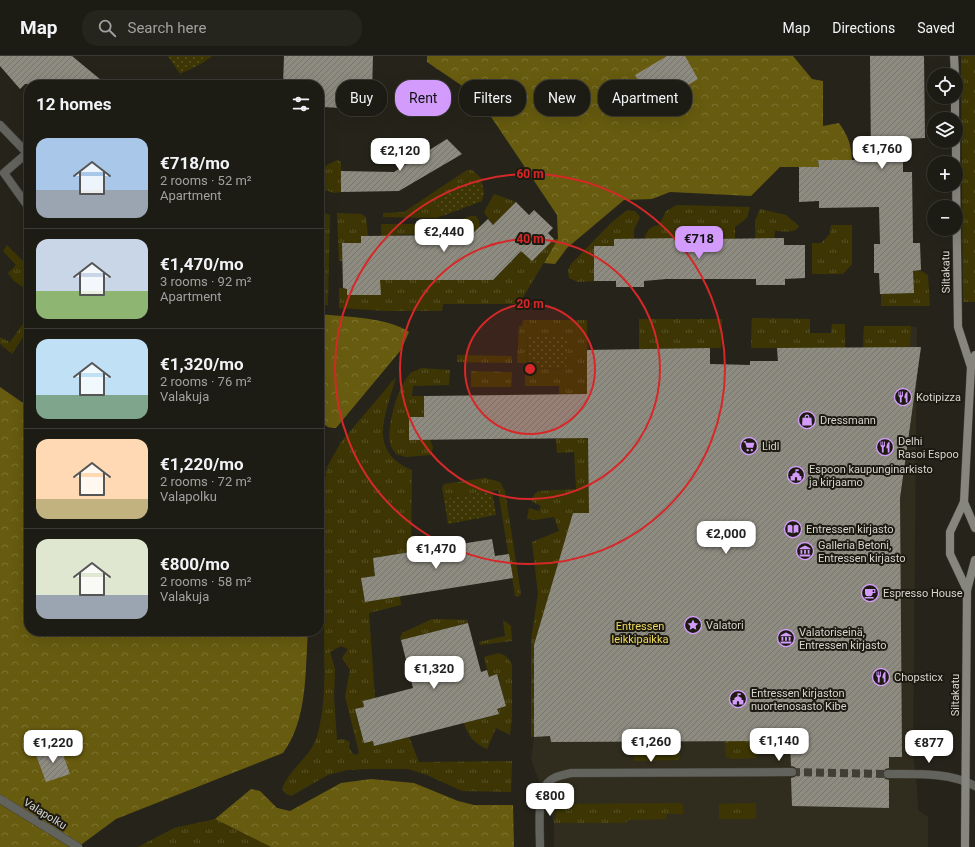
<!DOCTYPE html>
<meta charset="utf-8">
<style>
:root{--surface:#1c1b14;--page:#25241d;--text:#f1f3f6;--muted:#a0a1a0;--line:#3a3934;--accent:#d39cfc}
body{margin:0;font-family:Roboto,sans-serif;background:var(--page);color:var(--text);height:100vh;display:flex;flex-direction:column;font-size:15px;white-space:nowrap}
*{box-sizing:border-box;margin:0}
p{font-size:13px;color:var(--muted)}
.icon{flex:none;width:22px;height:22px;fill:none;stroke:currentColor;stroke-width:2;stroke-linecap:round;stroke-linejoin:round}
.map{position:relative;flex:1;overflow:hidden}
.details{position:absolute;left:24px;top:24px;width:300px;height:556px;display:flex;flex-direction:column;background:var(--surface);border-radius:16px;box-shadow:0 4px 16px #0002,0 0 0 1px var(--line)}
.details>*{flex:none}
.hud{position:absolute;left:336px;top:24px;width:380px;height:36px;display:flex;gap:8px}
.tools{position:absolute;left:927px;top:12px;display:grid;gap:8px}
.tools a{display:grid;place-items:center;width:36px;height:36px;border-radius:50%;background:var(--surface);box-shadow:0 4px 16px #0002,0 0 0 1px var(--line);font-size:20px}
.price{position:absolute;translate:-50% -34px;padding:0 9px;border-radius:8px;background:#fff;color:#222;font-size:13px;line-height:26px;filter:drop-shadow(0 1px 2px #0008)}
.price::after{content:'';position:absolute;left:50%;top:24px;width:12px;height:9px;margin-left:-6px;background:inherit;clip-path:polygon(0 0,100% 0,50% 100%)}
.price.selected{background:var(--accent);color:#111}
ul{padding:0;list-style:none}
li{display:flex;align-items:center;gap:12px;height:100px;padding:0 12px}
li+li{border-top:1px solid var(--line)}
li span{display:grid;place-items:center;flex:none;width:112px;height:80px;border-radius:12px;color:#555}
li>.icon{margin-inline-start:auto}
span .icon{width:48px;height:48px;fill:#fffc;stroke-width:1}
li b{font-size:17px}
h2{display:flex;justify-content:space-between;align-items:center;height:48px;padding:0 12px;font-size:17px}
.chip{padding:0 14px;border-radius:16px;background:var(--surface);box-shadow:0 4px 16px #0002,0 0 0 1px var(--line);font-size:14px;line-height:36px}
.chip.selected{background:var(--accent);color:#111}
header{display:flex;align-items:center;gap:24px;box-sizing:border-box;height:56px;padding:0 20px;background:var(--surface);border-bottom:1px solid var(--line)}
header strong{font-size:19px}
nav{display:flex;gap:22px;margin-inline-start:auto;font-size:14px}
.search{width:280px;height:36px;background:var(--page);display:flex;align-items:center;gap:10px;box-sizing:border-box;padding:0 14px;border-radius:16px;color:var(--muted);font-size:15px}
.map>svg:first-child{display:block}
</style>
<header>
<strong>Map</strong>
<div class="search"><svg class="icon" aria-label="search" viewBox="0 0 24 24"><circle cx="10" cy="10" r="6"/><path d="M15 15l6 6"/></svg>Search here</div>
<nav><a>Map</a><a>Directions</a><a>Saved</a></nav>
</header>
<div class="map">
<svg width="975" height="791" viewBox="0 0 975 791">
<defs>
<pattern id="grass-tufts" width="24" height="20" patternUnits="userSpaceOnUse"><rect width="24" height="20" fill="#3d3604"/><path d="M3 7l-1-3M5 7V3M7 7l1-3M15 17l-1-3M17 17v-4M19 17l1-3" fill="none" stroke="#585227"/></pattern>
<pattern id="forest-crowns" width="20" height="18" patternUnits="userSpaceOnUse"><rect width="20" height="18" fill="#675b0f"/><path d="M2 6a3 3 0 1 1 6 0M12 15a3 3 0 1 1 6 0" fill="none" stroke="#7c7231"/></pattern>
<pattern id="park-dots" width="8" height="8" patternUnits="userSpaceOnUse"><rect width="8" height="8" fill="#3d3604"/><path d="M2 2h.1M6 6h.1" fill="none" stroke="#585227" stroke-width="1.8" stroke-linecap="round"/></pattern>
<pattern id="building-hatch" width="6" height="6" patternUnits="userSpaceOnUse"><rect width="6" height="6" fill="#8e8c81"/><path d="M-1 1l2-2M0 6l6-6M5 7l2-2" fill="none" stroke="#77756d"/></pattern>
</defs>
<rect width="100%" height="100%" fill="#26241a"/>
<path fill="#302d1e" d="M752 262 810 263V277H831L832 268H845V292H863L864 270 917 271 913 700 917 731 918 754 928 761V791H554V767L531 703 534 681 535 589 573 457 589 456 587 294 639 293V263H722L721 292H710V308L749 309 750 305H777V292H751Z"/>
<g fill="url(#grass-tufts)" fill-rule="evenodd">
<path d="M961 0H975V246H963Z"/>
<path d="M337 104 341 106V136L334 137 319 132V113Z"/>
<path d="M467 114H472L482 123V127L468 122 434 146 445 159 436 162 383 161V157L404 156Z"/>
<path d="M494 138 516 146 493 169 484 156Z"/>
<path d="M677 149 750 151 747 162 735 171V183H714V177H685V182L644 184C647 174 649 171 659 169L666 155Z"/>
<path d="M760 153 786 159 799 170C795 178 783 175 775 175L774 183H755V165Z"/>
<path d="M627 154 635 155 640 161 634 174V183H614V190H594V225L578 226 569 222 568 214 571 208 611 167Z"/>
<path d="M319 157H325L330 159 328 249 319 250V179L322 177 319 172Z"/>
<path d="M337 157 361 158 366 161 368 180H361V187L346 205H339Z"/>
<path d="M471 160H476L479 165 480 171 471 179H458L456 168 458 164Z"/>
<path d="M381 168H449L448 179 430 187V178L392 179V186H382Z"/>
<path d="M831 169H852V208L843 218H812V187H821L830 178Z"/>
<path d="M554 183H558L519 248H443L442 255H387L339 252V232L347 233V239H380V224H493L521 195 532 205Z"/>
<path d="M7 189 29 211V235L14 225 8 217 16 209 3 195Z"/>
<path d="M913 215H921L928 219 930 250H881V238L913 237Z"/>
<path d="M29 259V283L24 280 12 298 0 288V281L10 286Z"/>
<path d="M752 262 810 263V277H831L832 268H845V292H751Z"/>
<path d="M639 263H722L721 292 639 293Z"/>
<path d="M523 264H587L589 457H573L535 589 534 681H531V584L538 538 532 486 559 475 554 461 535 464 527 463 529 452 539 455 541 450 531 445 534 439 538 435 576 433 574 396 557 397 556 383 574 382V357L559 339V330H525V315L527 312 566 313 528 280 527 307H517L519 270H522Z"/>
<path d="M864 270H911L910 291 863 292Z"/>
<path d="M457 299 512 300V307L457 306Z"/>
<path d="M421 312 450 314 449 329 413 330 412 340H424V361H409V384H430L433 391 431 399 406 401 396 398C395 396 392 393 391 390 385 374 398 327 412 316 414 315 418 314 421 312Z"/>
<path d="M471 315 512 316 511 331H471Z"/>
<path d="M396 321C386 358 366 395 412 414L411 496 373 502 375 520 361 522 365 546 400 539 401 549 369 557 375 642 363 645 364 651 355 654 364 687 373 685 375 690 409 681 419 706 512 705 511 736 462 735 427 719 408 713H370L347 714 328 719 291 740 286 738 282 733C289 713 311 701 317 680 327 646 324 609 324 574 324 528 324 482 323 437L327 411 341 386ZM341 590 348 593 342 602 350 614 345 640 359 697 356 699 352 697 349 691 350 686 343 683 337 684 334 641 335 613 330 596Z"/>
<path d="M485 422 500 426 505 435 521 538 518 541 515 540 498 434 444 443 442 432 444 428Z"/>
<path d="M432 563 468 564V567L401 584 400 582 402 577Z"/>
<path d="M503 564 511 570 512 585 480 589 479 586 505 580Z"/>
<path d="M499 597 506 600 512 608V660L510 679 496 672 487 693C474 687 468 680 464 667L498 658 497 653 506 650 498 619 489 621 484 601Z"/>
<path d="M725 685H759L756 702 731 703 726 701Z"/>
<path d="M634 686H680V703L677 704 634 705Z"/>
<path d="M680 747 683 749V758H667L666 763 627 764 626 767H554L558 748Z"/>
<path d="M756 747V763H719V748Z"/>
<path d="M215 763 271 791H138L174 772Z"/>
</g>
<g fill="url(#forest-crowns)">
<path d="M427 0H793L812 23 823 25V70L839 67C850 83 852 91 852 110L818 104 819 111H780L751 140 670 136 652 143 624 144 567 192 555 208 544 207 558 183 557 159 477 40 427 6Z"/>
<path d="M319 258C346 261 387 261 409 276L401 294 336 372C330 372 325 371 323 366 314 348 319 282 319 258Z"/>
<path d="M0 331 29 351V575H308C305 615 308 663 283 697L116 763 78 791H0Z"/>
<path d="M371 723 414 727 458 745 474 749H513L514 791H271L215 763 251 733 260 735 277 752 290 755 341 727Z"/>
</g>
<g fill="url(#park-dots)">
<path d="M168 0H212L201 8 180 18Z"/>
<path d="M468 122 482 127 484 137 482 145 445 159 434 146Z"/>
<path d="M528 280 567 281 566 313 527 312Z"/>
<path d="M492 435 496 459 448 468 444 443Z"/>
</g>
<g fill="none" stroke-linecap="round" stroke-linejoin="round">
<path stroke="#685c10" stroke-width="6" d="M319 310 326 312 351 338"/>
</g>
<g fill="url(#building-hatch)">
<path d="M0 0H72L107 29 25 28 20 33 0 10Z"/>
<path d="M284 0H373L372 36 341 35 340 52 323 51 324 35H319V29H283Z"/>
<path d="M667 0H685L698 23 683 32 688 42 674 51 669 41 653 50 635 19Z"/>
<path d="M870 0H924L925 82 903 83V116H912L913 187H920L921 214 913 215 914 237 880 238 879 217H874V188H880L879 151 819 152V145L799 146V111H819L818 104H871Z"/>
<path d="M447 83 462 98 399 135 341 136V115L394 116Z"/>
<path d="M516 146 529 159 534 154 553 172 548 177 554 183 532 205 521 195 493 224H380L381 239H347V233L343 232 342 187H361V180L471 179 488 163 493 169Z"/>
<path d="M684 177H714V183L784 182V189H805V222L785 223V229H756V223H666L644 225V231H616V225H594V190H614V183L685 182Z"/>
<path d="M921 291 900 442 902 701H889V712L885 713 883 718 885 723 889 724V752L792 750 791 722 795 721 797 716 795 711 791 710 790 685 551 686 550 680 534 681V589L573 457H589L588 382 409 384V361H424V340L587 338V294L710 292V308L750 309V305H778L777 292Z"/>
<path d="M492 483 495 500 509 498 513 522 365 546 361 522 375 520 373 502Z"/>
<path d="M468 567 481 616 487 614 489 621 497 618 506 650 497 653 499 658 409 681 374 690 373 685 364 687 355 653 364 651 363 645 413 632 401 584Z"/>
<path d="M60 690 70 718 46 726 36 699Z"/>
</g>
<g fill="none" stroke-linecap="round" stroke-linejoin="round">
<path stroke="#403e35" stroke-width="8" stroke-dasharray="8 4" stroke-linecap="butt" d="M792 716 888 718"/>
<g stroke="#424037" stroke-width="9">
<g id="street">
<path d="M0 69 29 99"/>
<path d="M27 97 4 117 29 152"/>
<path d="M888 718C916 718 950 716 975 730"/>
<path d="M0 743 78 791"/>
<path d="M540 791C540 775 537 742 546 729 551 721 562 719 571 717L792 716"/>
</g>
</g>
<g stroke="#424037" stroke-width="9">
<g id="secondary">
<path d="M954 0 955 19"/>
<path d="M955 41V63"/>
<path d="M956 85V107"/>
<path d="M956 118 958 271 971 311"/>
<path d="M964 446 975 472"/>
<path d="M967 534 950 498V476L964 446 971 311 975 299"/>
<path d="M965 791 967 534 975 504"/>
</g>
</g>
<use href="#street" stroke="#63635e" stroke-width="8"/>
<use href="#secondary" stroke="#87867e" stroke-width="8"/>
</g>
<circle cx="530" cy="313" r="65" fill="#d62828" fill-opacity=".12"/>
<g fill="none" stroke="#d62828" stroke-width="2">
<circle cx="530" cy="313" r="65"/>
<circle cx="530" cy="313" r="130"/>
<circle cx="530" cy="313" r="195"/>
</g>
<defs>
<g id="restaurant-ring" transform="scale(0.9)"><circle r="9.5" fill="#1c1a11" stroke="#d39cfc" stroke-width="1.5"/><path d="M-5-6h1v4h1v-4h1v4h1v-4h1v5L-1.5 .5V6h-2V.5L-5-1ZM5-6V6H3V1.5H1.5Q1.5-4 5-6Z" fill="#d39cfc"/></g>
<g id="shop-ring" transform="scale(0.9)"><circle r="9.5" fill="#1c1a11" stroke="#d39cfc" stroke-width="1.5"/><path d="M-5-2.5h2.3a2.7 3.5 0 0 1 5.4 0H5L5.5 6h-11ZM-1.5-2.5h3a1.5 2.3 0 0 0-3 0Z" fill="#d39cfc"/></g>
<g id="supermarket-ring" transform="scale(0.9)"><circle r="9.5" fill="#1c1a11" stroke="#d39cfc" stroke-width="1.5"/><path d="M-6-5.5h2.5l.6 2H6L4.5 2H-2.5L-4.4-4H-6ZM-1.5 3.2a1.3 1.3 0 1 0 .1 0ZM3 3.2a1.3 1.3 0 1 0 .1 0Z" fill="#d39cfc"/></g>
<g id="civic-ring" transform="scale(0.9)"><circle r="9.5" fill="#1c1a11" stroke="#d39cfc" stroke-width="1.5"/><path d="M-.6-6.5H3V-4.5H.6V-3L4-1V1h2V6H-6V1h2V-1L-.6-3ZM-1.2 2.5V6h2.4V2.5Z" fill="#d39cfc"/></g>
<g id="library-ring" transform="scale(0.9)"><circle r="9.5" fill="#1c1a11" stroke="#d39cfc" stroke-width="1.5"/><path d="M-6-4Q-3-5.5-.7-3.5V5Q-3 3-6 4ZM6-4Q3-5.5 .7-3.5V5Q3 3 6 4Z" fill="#d39cfc"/></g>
<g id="museum-ring" transform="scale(0.9)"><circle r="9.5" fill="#1c1a11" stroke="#d39cfc" stroke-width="1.5"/><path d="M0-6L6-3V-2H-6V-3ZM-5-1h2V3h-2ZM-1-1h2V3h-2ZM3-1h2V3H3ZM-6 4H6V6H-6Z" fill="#d39cfc"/></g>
<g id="cafe-ring" transform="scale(0.9)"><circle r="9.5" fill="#1c1a11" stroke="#d39cfc" stroke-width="1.5"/><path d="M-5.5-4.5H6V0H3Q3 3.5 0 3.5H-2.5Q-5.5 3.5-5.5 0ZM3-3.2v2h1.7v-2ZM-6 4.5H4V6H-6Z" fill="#d39cfc"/></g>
<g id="sight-ring" transform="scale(0.9)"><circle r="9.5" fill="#1c1a11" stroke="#d39cfc" stroke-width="1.5"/><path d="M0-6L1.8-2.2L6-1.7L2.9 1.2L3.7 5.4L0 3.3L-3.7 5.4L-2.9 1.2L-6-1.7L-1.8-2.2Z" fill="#d39cfc"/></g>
</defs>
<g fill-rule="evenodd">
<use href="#restaurant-ring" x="903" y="341"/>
<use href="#shop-ring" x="807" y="364"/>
<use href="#supermarket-ring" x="749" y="390"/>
<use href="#restaurant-ring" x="885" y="391"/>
<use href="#civic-ring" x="796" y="419"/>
<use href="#library-ring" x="793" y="473"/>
<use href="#museum-ring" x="805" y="495"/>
<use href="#cafe-ring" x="870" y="537"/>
<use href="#sight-ring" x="693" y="569"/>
<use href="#museum-ring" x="786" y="582"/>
<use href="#restaurant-ring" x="881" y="621"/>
<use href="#civic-ring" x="738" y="643"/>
</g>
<g text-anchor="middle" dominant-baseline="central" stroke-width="4" stroke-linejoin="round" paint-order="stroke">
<g font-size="11" fill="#d5d4cd" stroke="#1c1a11">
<text transform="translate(946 216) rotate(-91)">Siltakatu</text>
<text transform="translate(955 639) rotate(-90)">Siltakatu</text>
<text transform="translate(45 758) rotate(32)">Valapolku</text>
</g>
<g font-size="11" fill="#d5d4cd" stroke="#1c1a11" text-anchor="start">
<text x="916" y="341">Kotipizza</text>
<text x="820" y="364">Dressmann</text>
<text x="898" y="385">Delhi<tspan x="898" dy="13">Rasoi Espoo</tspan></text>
<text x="762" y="390">Lidl</text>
<text x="809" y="413">Espoon kaupunginarkisto<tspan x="809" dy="13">ja kirjaamo</tspan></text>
<text x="806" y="473">Entressen kirjasto</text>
<text x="818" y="489">Galleria Betoni,<tspan x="818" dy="13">Entressen kirjasto</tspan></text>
<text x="883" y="537">Espresso House</text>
<text x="706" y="569">Valatori</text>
<text x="799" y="576">Valatoriseinä,<tspan x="799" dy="13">Entressen kirjasto</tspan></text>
<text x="894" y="621">Chopsticx</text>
<text x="751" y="637">Entressen kirjaston<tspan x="751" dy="13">nuortenosasto Kibe</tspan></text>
</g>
<g font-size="11" fill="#eed95e" stroke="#1c1a11">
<text x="640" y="570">Entressen<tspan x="640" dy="13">leikkipaikka</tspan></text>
</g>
</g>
<circle cx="530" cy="313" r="6" fill="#d62828" stroke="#1c1a11" stroke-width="2"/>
<g font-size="12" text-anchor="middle" font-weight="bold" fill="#d62828" stroke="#1c1a11" stroke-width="4" stroke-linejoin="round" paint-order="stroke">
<text x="530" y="122">60 m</text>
<text x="530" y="187">40 m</text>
<text x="530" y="252">20 m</text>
</g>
</svg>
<div class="tools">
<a><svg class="icon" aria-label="locate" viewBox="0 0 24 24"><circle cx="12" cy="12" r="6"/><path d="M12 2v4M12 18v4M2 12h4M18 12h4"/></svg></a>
<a><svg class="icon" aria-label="layers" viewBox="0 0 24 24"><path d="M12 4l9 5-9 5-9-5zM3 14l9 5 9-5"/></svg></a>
<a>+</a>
<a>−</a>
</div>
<b class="price" style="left:882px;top:114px">€1,760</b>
<b class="price" style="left:400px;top:116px">€2,120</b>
<b class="price" style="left:444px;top:197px">€2,440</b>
<b class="price selected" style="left:699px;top:204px">€718</b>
<b class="price" style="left:726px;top:499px">€2,000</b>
<b class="price" style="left:436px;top:514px">€1,470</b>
<b class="price" style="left:434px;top:634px">€1,320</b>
<b class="price" style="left:779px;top:706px">€1,140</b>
<b class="price" style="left:651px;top:707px">€1,260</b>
<b class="price" style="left:53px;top:708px">€1,220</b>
<b class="price" style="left:929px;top:708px">€877</b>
<b class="price" style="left:550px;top:761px">€800</b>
<div class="hud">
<a class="chip">Buy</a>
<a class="chip selected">Rent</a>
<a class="chip">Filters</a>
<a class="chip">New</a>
<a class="chip">Apartment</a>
</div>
<section class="details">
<h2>12 homes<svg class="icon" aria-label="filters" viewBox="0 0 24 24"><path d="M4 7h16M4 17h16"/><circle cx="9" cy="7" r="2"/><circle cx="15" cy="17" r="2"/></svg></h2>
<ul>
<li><span style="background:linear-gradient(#a9c7e8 65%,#9aa5b1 0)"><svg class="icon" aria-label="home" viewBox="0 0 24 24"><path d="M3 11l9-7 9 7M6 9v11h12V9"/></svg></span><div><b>€718/mo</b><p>2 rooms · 52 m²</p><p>Apartment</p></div></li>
<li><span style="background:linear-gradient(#c9d6e8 65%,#8fb573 0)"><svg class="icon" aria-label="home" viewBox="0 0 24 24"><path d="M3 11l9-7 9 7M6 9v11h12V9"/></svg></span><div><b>€1,470/mo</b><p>3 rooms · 92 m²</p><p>Apartment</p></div></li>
<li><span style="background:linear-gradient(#bfe0f5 70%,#7fa58c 0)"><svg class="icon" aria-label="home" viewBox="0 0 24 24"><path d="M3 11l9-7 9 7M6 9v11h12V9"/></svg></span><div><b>€1,320/mo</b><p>2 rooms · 76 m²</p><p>Valakuja</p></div></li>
<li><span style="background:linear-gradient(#ffd9b3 75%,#c2b280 0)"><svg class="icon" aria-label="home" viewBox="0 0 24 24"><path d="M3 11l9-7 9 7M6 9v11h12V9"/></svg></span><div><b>€1,220/mo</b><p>2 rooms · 72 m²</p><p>Valapolku</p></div></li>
<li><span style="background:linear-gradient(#dfe7d0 70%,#9aa5b1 0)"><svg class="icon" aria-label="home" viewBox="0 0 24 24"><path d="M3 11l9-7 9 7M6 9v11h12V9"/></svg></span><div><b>€800/mo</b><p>2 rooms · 58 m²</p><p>Valakuja</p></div></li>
</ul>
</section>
</div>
